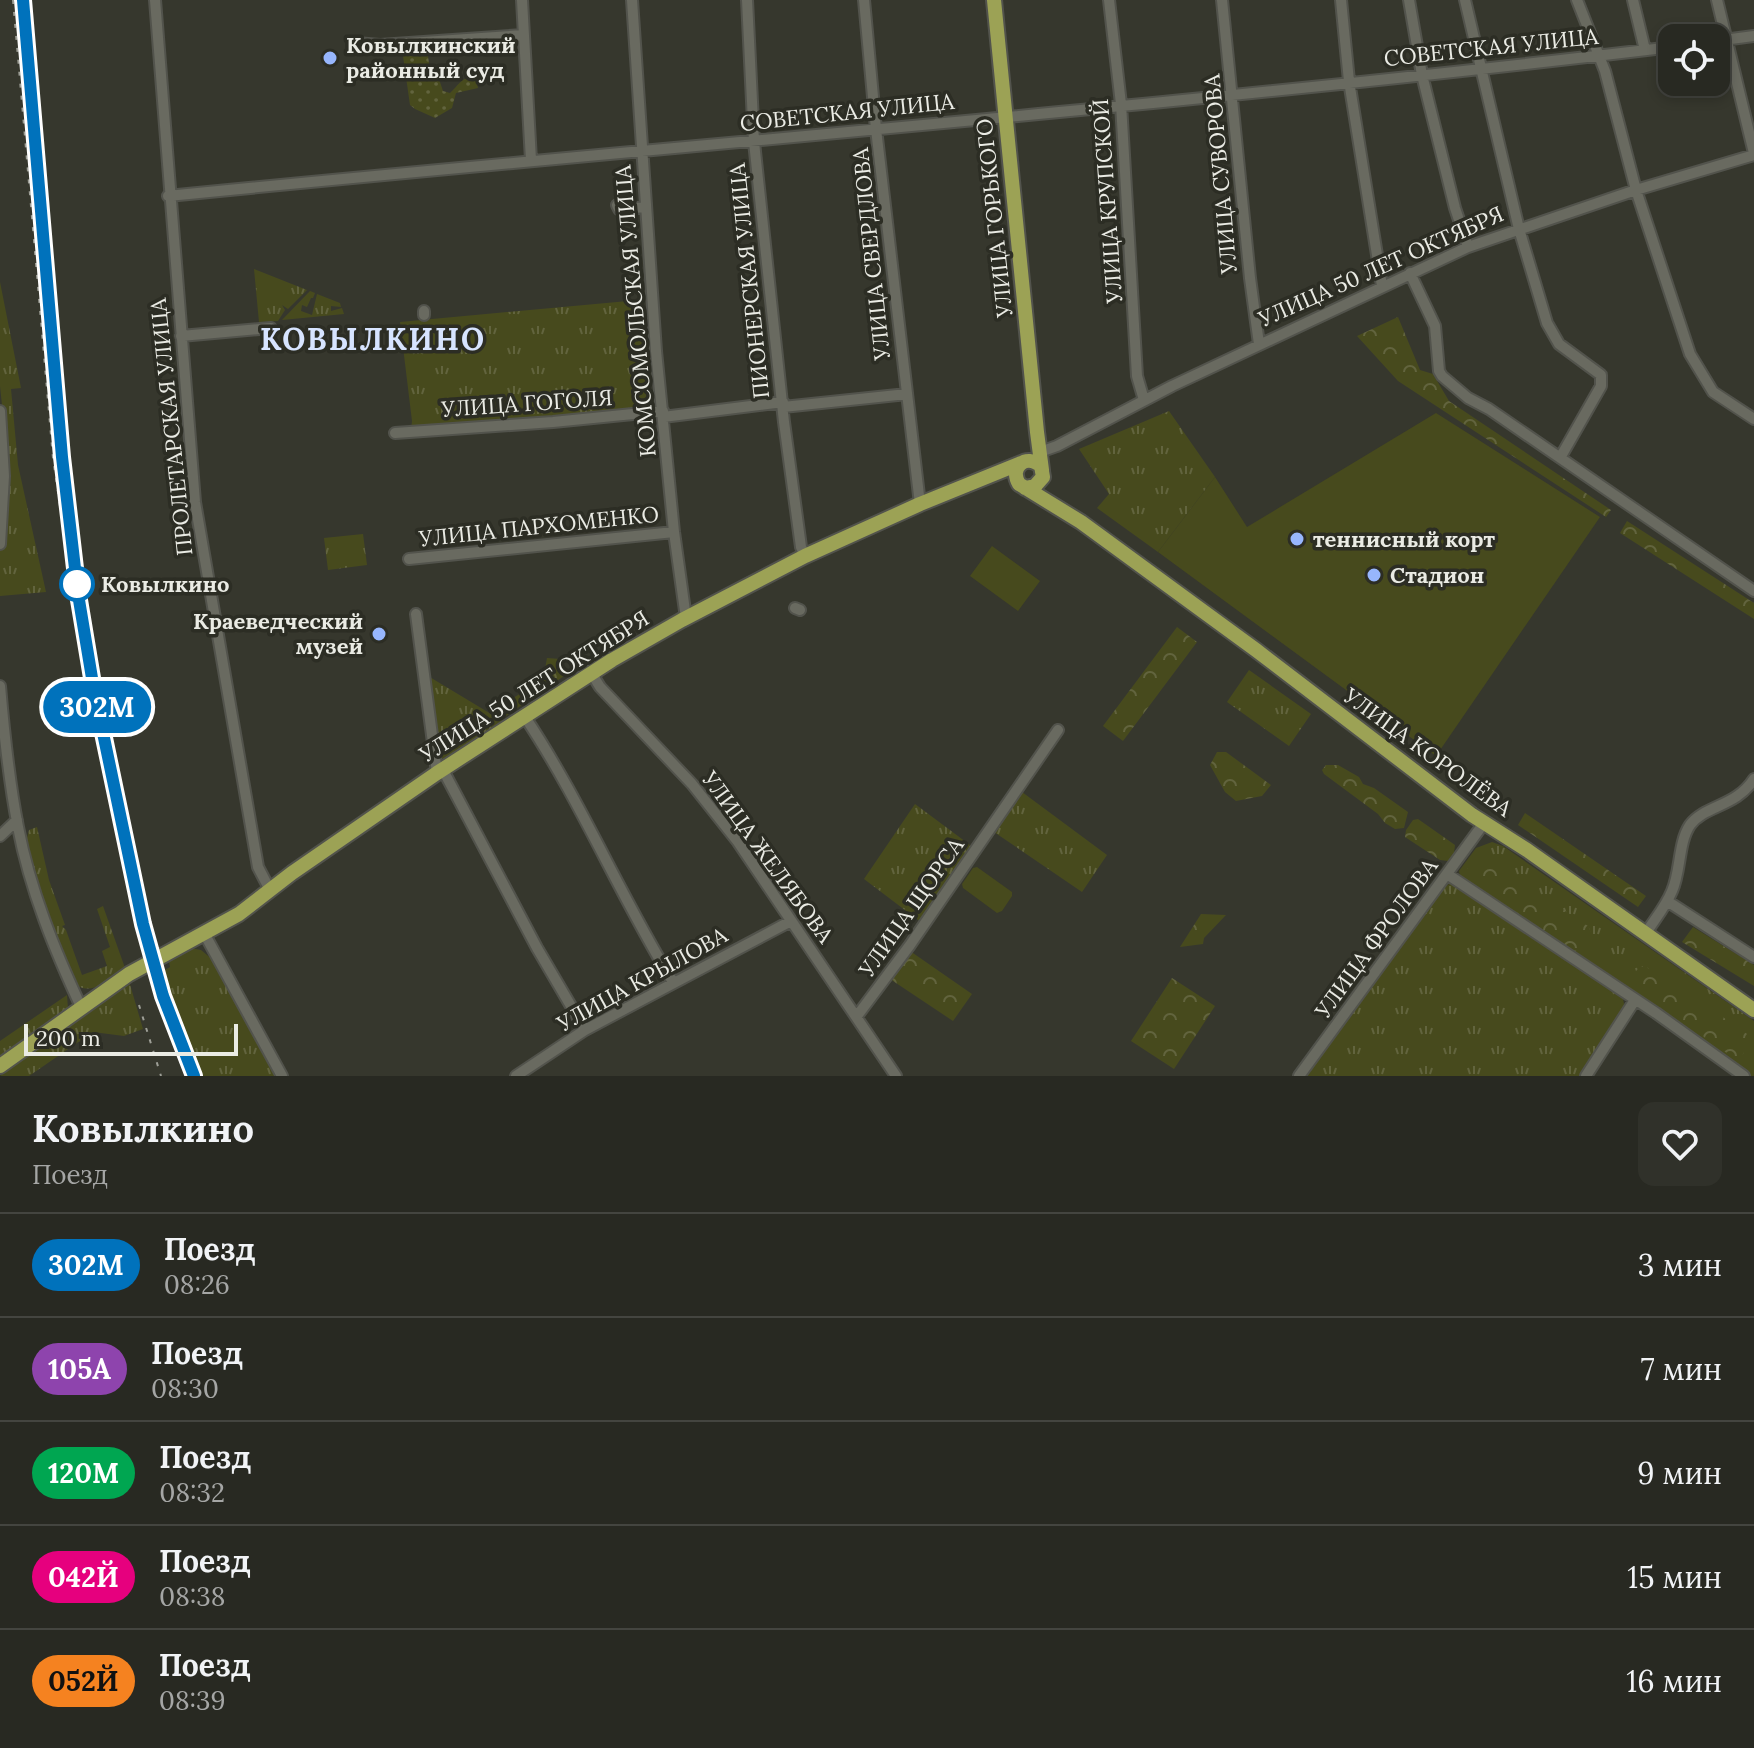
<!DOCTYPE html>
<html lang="ru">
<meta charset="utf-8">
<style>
:root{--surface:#282922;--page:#30312a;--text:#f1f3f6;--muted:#a5a6a5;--line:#444540}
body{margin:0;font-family:Lora,serif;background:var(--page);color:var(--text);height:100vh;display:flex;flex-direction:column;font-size:30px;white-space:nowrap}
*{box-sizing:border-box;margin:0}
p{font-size:26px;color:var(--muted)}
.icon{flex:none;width:44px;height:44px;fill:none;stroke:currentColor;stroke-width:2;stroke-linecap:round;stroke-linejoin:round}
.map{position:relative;height:1076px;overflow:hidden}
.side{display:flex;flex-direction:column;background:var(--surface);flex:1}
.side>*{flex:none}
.badge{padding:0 16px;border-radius:26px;font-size:28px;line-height:52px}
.controls{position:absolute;left:1658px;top:24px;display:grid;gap:16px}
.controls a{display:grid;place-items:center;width:72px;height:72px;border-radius:16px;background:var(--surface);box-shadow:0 4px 12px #0003,0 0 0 2px var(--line);font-size:40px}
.scale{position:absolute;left:24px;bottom:20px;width:214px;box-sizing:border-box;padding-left:8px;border:4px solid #eaebe4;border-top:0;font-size:22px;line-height:28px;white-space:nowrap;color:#eaebe4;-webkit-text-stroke:6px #2c2d24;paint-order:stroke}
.map>.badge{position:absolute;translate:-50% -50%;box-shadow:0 0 0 4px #fff}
.round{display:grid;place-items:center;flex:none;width:84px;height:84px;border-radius:16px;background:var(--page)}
.headline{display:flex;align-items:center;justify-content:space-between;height:136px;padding:0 32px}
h1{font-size:38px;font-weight:700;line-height:60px}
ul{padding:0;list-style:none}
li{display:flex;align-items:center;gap:24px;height:104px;padding:0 32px;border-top:2px solid var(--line)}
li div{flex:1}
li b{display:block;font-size:30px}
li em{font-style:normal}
li .badge{min-width:88px;font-weight:700;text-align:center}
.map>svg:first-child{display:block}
.grass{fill:url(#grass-tufts)}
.forest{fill:url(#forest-crowns)}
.garden{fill:url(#garden-dots)}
.pitch{fill:#474a1d}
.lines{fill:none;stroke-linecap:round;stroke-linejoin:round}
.minor-casing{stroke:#52534c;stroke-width:14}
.major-casing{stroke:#52534c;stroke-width:18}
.minor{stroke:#696a60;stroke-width:10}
.major{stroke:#9ca255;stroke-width:14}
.rail{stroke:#9e9f97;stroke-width:2;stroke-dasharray:4 8;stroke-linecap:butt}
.line-casing{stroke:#fff;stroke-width:18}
.line{stroke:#0072bc;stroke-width:12}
.poi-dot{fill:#97b6fd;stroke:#2c2d24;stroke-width:3}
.stop-dot{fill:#fff;stroke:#0072bc;stroke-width:4}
.labels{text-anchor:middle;stroke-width:7;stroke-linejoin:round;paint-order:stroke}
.poi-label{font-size:22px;font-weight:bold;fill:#eaebe4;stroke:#2c2d24;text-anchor:start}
.street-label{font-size:22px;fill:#eaebe4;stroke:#2c2d24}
.stop-label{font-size:22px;font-weight:bold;fill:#eaebe4;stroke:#2c2d24;text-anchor:start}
.district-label{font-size:30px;font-weight:bold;letter-spacing:2px;fill:#d7e4ff;stroke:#2c2d24}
</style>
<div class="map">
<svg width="1754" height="1076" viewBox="0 0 1754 1076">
<defs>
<pattern id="grass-tufts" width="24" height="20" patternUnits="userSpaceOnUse" patternTransform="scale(2)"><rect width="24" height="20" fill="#474a1d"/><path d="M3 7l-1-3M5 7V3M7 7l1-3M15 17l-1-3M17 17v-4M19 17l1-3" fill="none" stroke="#62643e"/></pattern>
<pattern id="forest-crowns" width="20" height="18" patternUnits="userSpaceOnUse" patternTransform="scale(2)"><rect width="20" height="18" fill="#474a1d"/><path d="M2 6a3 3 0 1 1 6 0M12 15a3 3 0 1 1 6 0" fill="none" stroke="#62643e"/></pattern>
<pattern id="garden-dots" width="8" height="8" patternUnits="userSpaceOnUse" patternTransform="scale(2)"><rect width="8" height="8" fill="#474a1d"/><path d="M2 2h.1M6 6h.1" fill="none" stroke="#62643e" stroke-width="1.8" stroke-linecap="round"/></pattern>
</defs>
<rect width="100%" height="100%" fill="#36372d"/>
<path class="grass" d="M254 269 307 290 288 309 282 305 285 310 278 321 259 322Z
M0 282 21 388 11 389 18 465 46 592 0 596V551L5 515V434L0 386Z
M310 291 315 293 313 298H311L307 307 302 305 301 311 312 315 317 294 340 303 341 307 331 306V311L342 308 344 314 282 320Z
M639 300 650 408 411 430 412 421 400 322Z
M1169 411 1215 477 1158 552 1097 508 1109 494 1079 449Z
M363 534 367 565 328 570 324 538Z
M1249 670 1311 714 1289 746 1227 702Z
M428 676 506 723 448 761H443L439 750Z
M1022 792 1107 855 1082 892 994 832Z
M915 804 974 848 922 923 864 879Z
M37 827 49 880 65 925 62 926 66 930 82 975 107 966 102 951 110 947 97 909 103 906 125 968C113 976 95 994 80 987 64 980 33 864 26 842L29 830Z
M1492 842 1503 846 1754 1021V1076H1750L1460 877 1459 871 1476 848Z
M1451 883 1623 999 1625 1009 1582 1076H1307L1446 886Z
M190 948 201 950 213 960 278 1076H198L177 1029 158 974 170 967 168 957Z
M129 981 143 1029 124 1036 93 1032 29 1076H0Z
M67 995 68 1009 0 1061V1041Z"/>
<path class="forest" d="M1398 317 1420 370 1433 374 1449 401 1611 510 1606 517 1398 381 1357 336Z
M1627 521 1754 603V619L1620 533Z
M1177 627 1197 642 1123 741 1103 726Z
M547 658 560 659 567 674 506 716 498 707 543 680Z
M1217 752H1226L1271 785 1262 796 1236 801 1225 792 1210 765Z
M1326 765H1338L1359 777 1363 784 1374 788 1408 812 1404 828 1395 829 1385 823 1378 814 1324 774 1322 770Z
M1525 813 1646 896 1638 907 1518 825Z
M1418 819 1455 845 1454 853 1448 861 1440 860 1405 837 1406 830 1413 820Z
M1475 860H1487L1588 926 1600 950 1591 953 1572 950 1468 879C1464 869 1468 866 1475 860Z
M1201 914 1226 915 1204 938 1203 944 1180 947Z
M1693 927 1754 965V986L1682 942Z
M910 951 972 994 953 1021 890 979Z
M1641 966 1657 971 1750 1036 1754 1040V1045L1747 1048 1738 1061 1639 991 1632 982 1631 976Z
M1172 978 1215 1006 1174 1069 1131 1041Z"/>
<path class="garden" d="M407 50 427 51 431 74 438 76 443 91 450 93C459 85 462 75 476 78L478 88 456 93 452 108 435 118 415 109 410 105 403 56Z"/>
<path class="pitch" d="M1436 413 1600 517 1436 756 1158 552 1215 477 1247 527Z
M992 546 1040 581 1018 611 970 576Z
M977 867 1012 892V896L1002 911 997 913 963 888 962 884 973 868Z"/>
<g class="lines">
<defs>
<path id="minor" d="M155 0 195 502 258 867 270 890
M522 0 531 160
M632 0 656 351 674 532 686 618
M747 0 754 142 784 422 801 547 805 556
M864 0 876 129 920 504
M1109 0 1121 104 1137 376 1144 400
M1222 0 1250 278 1259 344
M1341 0 1349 81 1382 286
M1409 0 1422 75 1455 208 1468 247
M1465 0 1519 229 1547 323 1559 344 1601 375V386L1560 458
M1577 0 1605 71 1636 190 1690 354 1713 392 1754 419
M1633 0 1645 50
M1717 0 1754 153
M1716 41 1754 36
M356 43 380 45 523 35
M168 196C670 146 1172 107 1672 47
M617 205 619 209 646 207
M1410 273 1435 326 1439 371 1442 376 1468 398 1489 409 1754 591
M424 311V315
M181 336 271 328
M783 407 907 394
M0 411 4 476 0 544
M663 417 783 402
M395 433 553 422 663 411
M1040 452 1057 446 1172 386 1468 247 1636 190 1754 155
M409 559 674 532
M795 608 800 610
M416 614 437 773
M592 674 600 687 692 784 738 842 896 1076
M0 686C4 733 9 781 18 827 30 890 55 951 82 1009
M525 717C581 801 620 896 673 982
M443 770 537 948 585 1030
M0 836 17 820
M1447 874 1656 1013 1744 1076
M1667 901 1754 957
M204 933 282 1076
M1646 933C1655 919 1666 906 1672 891 1681 871 1678 843 1690 825 1705 805 1736 807 1754 779
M857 1016 910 945 1058 730
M516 1076 585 1030 791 921
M1299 1076 1484 823
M1586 1076 1635 1000"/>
<path id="major" d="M994 0 1037 432 1042 470
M1025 488 1035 486 1043 477 1041 466C1026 453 1009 467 1019 484L1081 522 1256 650 1472 815 1527 850 1754 1010
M0 1066 129 974 239 914 292 873 437 773 612 660 682 620 805 556 920 504 1021 463"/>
</defs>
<use href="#minor" class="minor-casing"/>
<use href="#major" class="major-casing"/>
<use href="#minor" class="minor"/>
<use href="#major" class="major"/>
<path class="rail" d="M13 0 53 458 80 644 146 957 163 1013 189 1076
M139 1005 161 1076"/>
</g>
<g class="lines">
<defs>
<path id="line" d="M23 0 62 457 78 594 94 690 143 924 163 996 194 1076"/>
</defs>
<use href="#line" class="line-casing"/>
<use href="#line" class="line"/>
</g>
<g class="poi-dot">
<circle cx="330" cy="58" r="8"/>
<circle cx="1297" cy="539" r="8"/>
<circle cx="1374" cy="575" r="8"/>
<circle cx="379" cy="634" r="8"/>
</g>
<circle class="stop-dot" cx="77" cy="584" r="16"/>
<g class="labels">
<g class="poi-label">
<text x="346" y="53">Ковылкинский<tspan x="346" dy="25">районный суд</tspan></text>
<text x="1313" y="547">теннисный корт</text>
<text x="1390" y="583">Стадион</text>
<text x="363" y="629" text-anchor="end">Краеведческий<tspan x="363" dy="25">музей</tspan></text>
</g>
<g class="street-label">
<text transform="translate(1491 47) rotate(-6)" y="8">СОВЕТСКАЯ УЛИЦА</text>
<text transform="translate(847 112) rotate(-6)" y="8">СОВЕТСКАЯ УЛИЦА</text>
<text transform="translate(1220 174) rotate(-95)" y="8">УЛИЦА СУВОРОВА</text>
<text transform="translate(1107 201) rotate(-94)" y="8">УЛИЦА КРУПСКОЙ</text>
<text transform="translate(994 218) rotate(-96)" y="8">УЛИЦА ГОРЬКОГО</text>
<text transform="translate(871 254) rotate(-96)" y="8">УЛИЦА СВЕРДЛОВА</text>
<text transform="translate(1381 266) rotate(-24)" y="8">УЛИЦА 50 ЛЕТ ОКТЯБРЯ</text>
<text transform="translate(749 281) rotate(-96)" y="8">ПИОНЕРСКАЯ УЛИЦА</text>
<text transform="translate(635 311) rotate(-95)" y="8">КОМСОМОЛЬСКАЯ УЛИЦА</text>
<text transform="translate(527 403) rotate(-4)" y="8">УЛИЦА ГОГОЛЯ</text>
<text transform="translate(171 427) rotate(-96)" y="8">ПРОЛЕТАРСКАЯ УЛИЦА</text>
<text transform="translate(539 526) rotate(-6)" y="8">УЛИЦА ПАРХОМЕНКО</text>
<text transform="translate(534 686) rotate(-32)" y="8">УЛИЦА 50 ЛЕТ ОКТЯБРЯ</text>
<text transform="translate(1428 752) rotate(36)" y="8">УЛИЦА КОРОЛЁВА</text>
<text transform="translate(768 857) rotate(54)" y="8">УЛИЦА ЖЕЛЯБОВА</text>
<text transform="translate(911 907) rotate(-55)" y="8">УЛИЦА ЩОРСА</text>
<text transform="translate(1376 938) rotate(-54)" y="8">УЛИЦА ФРОЛОВА</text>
<text transform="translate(642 979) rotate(-29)" y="8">УЛИЦА КРЫЛОВА</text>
</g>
<g class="stop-label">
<text x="101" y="592">Ковылкино</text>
</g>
<g class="district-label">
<text x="373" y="350">КОВЫЛКИНО</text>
</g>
</g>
</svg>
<div class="controls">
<a><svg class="icon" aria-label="locate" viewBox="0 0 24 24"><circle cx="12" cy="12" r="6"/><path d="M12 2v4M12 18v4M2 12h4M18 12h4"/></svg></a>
</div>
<div class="scale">200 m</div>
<b class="badge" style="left:97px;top:707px;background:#0072bc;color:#fff">302М</b>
</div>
<section class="side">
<div class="headline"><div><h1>Ковылкино</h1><p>Поезд</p></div><a class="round"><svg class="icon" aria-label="heart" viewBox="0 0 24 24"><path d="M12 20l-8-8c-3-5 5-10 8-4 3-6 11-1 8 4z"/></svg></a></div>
<ul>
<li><span class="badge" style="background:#0072bc;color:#fff">302М</span><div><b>Поезд</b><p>08:26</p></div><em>3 мин</em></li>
<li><span class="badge" style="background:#8e44ad;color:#fff">105А</span><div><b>Поезд</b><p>08:30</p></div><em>7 мин</em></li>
<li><span class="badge" style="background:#00a651;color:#fff">120М</span><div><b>Поезд</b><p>08:32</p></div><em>9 мин</em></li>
<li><span class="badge" style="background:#e6007e;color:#fff">042Й</span><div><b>Поезд</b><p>08:38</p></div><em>15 мин</em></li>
<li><span class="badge" style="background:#f58220;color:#111">052Й</span><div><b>Поезд</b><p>08:39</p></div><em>16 мин</em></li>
</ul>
</section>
